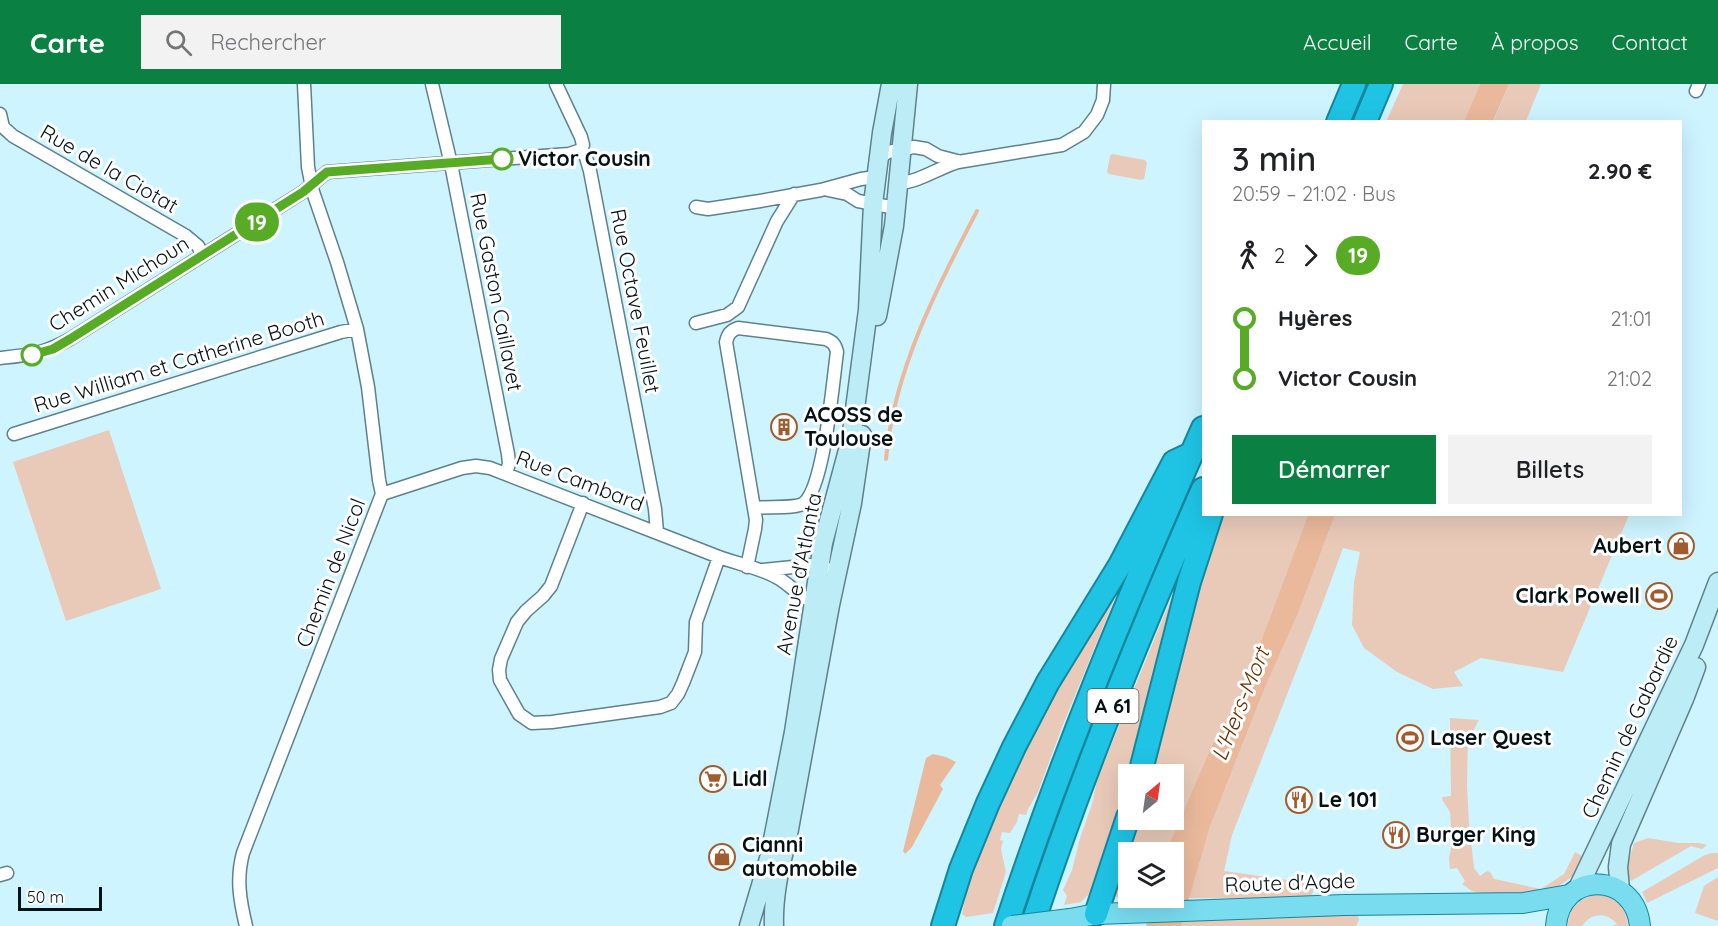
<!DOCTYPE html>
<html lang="fr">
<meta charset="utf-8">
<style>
:root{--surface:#fff;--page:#f2f2f2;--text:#202124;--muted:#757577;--accent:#0b8043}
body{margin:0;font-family:Quicksand,sans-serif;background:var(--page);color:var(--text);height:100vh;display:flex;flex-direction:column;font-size:22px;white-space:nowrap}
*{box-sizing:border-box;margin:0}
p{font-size:20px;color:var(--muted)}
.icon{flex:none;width:33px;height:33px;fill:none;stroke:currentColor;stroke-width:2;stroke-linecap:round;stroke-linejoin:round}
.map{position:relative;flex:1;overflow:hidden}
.panel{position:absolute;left:1202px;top:36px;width:480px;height:396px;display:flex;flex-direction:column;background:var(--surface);border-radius:0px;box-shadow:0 6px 24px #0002}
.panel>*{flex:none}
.badge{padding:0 12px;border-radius:20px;font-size:21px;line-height:39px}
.needle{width:39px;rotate:29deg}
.fabs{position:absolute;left:1118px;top:680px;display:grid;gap:12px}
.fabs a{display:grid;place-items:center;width:66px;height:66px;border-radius:0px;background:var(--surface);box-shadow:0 6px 24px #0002;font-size:30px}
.scale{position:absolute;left:18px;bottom:15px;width:84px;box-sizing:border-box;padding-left:6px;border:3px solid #041215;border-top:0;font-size:16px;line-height:21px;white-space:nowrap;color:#041215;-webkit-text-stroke:4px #fff;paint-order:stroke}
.map>.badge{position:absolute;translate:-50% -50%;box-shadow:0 0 0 3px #fff}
.legs{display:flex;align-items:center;gap:9px;height:66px;padding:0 30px;font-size:20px}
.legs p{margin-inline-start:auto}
.head{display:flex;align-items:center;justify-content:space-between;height:102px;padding:0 30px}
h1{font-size:33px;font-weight:600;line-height:45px}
.cta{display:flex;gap:12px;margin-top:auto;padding:12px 30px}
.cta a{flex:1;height:69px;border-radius:0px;background:var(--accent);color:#fff;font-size:24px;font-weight:600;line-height:69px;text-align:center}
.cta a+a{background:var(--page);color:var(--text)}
ul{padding:0 30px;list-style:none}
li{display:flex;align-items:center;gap:21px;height:60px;font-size:22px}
li i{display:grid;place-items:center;width:9px;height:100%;margin:0 8px;background:currentColor}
li i::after{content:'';width:15px;height:15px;margin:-8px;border:4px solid;border-radius:50%;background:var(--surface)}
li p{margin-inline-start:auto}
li:first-child i{background:linear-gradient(#0000 50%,currentColor 0)}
li:last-child i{background:linear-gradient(currentColor 50%,#0000 0)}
header{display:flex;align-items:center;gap:36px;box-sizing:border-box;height:84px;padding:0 30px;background:var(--accent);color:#fff}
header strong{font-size:28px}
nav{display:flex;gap:33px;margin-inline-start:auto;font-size:21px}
.search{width:420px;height:54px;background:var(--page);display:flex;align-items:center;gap:15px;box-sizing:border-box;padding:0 21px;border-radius:0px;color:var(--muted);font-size:22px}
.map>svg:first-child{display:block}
.green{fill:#e9cab8}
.water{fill:#eab99c}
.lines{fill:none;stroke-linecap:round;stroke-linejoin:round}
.stream{stroke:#eab99c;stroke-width:4}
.street-casing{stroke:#5e818b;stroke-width:15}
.secondary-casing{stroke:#5e818b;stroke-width:21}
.primary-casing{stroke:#16869c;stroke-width:22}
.highway-casing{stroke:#16869c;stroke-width:26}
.street{stroke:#fff;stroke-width:12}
.secondary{stroke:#bcedf7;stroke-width:18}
.primary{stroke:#79dcef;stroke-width:20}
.highway{stroke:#1fc4e5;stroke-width:22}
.primary-bridge-casing{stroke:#16869c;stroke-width:22;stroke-linecap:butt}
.primary-bridge{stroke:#79dcef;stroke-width:20}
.line-1-casing{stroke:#fff;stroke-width:14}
.line-1{stroke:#58ac25;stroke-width:9}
.stop-1-dot{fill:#fff;stroke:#58ac25;stroke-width:3}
.labels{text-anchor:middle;stroke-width:6;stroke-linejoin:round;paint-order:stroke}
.shield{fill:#fff;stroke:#4f595b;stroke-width:1.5}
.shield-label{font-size:20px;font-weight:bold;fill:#041215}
.stop-label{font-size:21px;font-weight:bold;fill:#041215;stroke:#fff;text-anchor:start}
.street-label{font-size:21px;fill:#041215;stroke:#fff}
.poi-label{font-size:21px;font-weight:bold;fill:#041215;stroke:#fff;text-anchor:start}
.water-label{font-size:22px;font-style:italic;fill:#693000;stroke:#fff}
</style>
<header>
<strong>Carte</strong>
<div class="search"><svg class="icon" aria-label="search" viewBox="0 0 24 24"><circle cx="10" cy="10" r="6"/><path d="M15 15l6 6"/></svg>Rechercher</div>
<nav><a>Accueil</a><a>Carte</a><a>À propos</a><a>Contact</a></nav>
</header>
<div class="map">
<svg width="1718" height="842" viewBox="0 0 1718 842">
<rect width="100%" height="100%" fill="#cef4ff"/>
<path class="green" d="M1403 0H1480L1464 37 1386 38Z
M1509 0H1541L1526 37 1493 38Z
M1112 70 1145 76 1147 79 1144 95 1141 96 1109 90 1107 88 1110 72Z
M109 346 161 505 66 537 13 378Z
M1221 431H1308L1242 608 1213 659 1167 768H1128V813H1154L1153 815C1142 817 1126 819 1116 813L1114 805 1137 735H1173V690H1150L1194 513Z
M1335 431H1629L1563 588 1481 574 1454 588 1463 602 1433 605 1397 588 1364 564 1352 541 1354 498 1360 468 1343 464 1322 521 1232 751 1224 787 1316 800 1310 815 1189 814 1210 743 1262 611 1299 527Z
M1126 487 1062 643 1038 708 1028 725 1026 731 1019 730 1017 738 1010 749 1002 748 1000 756 1003 757 1001 765 1006 788 993 829 966 833 962 830 967 806 995 729 1041 628Z
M1175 509 1131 690H1128V700L1117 735 1092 807 1081 818 1064 821 1067 812 1063 806 1072 786 1080 754 1092 720 1097 696 1172 512Z
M1450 634 1479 636 1468 657 1467 702 1469 740 1474 784 1480 792 1487 787 1490 788 1494 795 1541 805 1564 790 1575 768 1582 772 1573 792 1556 804 1530 810H1483L1472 807 1462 800 1465 797 1457 784 1450 785 1449 774 1452 760 1450 728 1443 717 1442 713 1451 712Z
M1648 754 1678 759H1699L1707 761 1702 765 1691 762 1631 797C1623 786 1631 771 1634 759Z
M1711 769H1718V784L1647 819 1642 808 1703 772Z
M1718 793V837L1695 829 1704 802Z
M1596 810C1615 812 1627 823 1628 842H1612L1617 840C1606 827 1591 829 1582 842H1568C1568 824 1580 814 1596 810Z
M1349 830 1358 832 1359 836 1356 842H1181L1183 835Z"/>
<path class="water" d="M1480 0H1509L1493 37H1464Z
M1308 431H1335L1299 527 1262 611 1210 743 1181 842H1146L1154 813H1173V768H1167L1169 761 1213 659 1242 608Z
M933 670 946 673 956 678 940 701 943 705 912 763 905 770 903 767 926 674Z"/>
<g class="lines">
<path class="stream" d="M886 375C894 286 936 206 977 127"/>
<defs>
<path id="street" d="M432 0 451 80 508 370 509 380 506 389
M556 0 581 53 583 61 581 66 585 70 590 87 655 425 657 448
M1696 7 1699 0
M0 30 3 43 13 52 186 152 198 162 202 170
M879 74 888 68 914 63 926 65 938 72 957 77
M899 99C919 98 938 84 958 78L1062 61 1084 48 1097 31 1103 16 1104 0
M828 106 847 110 858 117 896 124
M696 123 708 125 760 117 821 106 861 95 876 93
M696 239 727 231 738 223 777 137 794 110
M0 274C29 271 44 270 70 255L303 108 327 88 569 70 581 66
M14 350 341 248 357 245
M382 410 462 384 476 382 490 384 719 473C738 480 761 484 778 494 792 502 803 517 819 519
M583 419 551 502 543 512 526 527 517 538 501 575 499 586 500 596 519 630 532 639 552 638 660 623 671 619 678 610 683 599 695 568 696 538 719 473
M747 483 755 445 756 436 726 258C728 250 730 247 738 244L826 255C833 258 835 260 837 268 833 297 824 403 804 419 797 425 766 422 755 424
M763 486 813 481 826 484
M0 791 7 789
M246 842C240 817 236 795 243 769L382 410 379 396 368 303 357 245 337 178 313 108 308 83 304 0"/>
<path id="secondary" d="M877 232 894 142 908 0
M1578 804 1694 561 1718 498
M1620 806 1618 783 1621 760 1684 615 1696 583
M749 842 770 771 794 648 823 459 851 355 868 226 873 120 882 49 891 0
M774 842C773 813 779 784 787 756L830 521 852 419 862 351"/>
<path id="primary" d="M1070 835 1096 830 1212 826 1344 821 1523 819 1569 811
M1556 842C1560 786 1635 787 1640 842"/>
<path id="highway" d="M1338 38 1354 0
M1365 38 1381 0
M1140 690 1189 498 1211 430
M1096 830 1128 733
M943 842 961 785 988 719 1014 663 1048 598 1120 481 1174 378 1191 370
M1006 842C1062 672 1131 507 1203 344
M1032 842C1081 693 1140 548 1203 405"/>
</defs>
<use href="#street" class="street-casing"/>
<use href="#secondary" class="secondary-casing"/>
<use href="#primary" class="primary-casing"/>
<use href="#highway" class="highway-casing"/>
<use href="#street" class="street"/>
<use href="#secondary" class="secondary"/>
<use href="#primary" class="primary"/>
<use href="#highway" class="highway"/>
<defs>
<path id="primary-bridge" d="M1012 842 1070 835"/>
</defs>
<use href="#primary-bridge" class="primary-bridge-casing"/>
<use href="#primary-bridge" class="primary-bridge"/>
</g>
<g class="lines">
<defs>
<path id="line-1" d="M32 271 53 265 70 255 303 108 327 88 502 75"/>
</defs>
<use href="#line-1" class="line-1-casing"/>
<use href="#line-1" class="line-1"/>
</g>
<defs>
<symbol id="building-ring" viewBox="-11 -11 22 22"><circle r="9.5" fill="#fff" stroke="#a05c2e" stroke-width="1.5"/><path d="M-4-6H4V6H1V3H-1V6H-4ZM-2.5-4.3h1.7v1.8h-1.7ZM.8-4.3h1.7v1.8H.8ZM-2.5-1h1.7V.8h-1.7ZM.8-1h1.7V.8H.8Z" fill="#a05c2e"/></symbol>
<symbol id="shop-ring" viewBox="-11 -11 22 22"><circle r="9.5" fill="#fff" stroke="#a05c2e" stroke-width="1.5"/><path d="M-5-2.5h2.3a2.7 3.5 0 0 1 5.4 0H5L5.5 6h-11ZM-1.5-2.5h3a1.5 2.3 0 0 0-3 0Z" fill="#a05c2e"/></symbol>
<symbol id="stadium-ring" viewBox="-11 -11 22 22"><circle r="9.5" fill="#fff" stroke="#a05c2e" stroke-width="1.5"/><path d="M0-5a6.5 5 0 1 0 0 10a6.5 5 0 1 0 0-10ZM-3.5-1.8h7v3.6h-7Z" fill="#a05c2e"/></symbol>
<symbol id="supermarket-ring" viewBox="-11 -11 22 22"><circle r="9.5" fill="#fff" stroke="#a05c2e" stroke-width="1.5"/><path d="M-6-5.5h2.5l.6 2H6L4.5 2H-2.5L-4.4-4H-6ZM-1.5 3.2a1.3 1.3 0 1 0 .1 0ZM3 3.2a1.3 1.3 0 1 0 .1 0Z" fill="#a05c2e"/></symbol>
<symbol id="restaurant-ring" viewBox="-11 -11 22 22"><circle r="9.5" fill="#fff" stroke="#a05c2e" stroke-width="1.5"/><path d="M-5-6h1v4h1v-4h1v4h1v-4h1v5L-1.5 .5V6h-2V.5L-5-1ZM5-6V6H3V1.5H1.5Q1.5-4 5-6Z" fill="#a05c2e"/></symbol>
</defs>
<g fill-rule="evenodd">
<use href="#building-ring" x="769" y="328" width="30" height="30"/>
<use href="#shop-ring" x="1666" y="447" width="30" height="30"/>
<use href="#stadium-ring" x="1644" y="497" width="30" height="30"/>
<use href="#stadium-ring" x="1395" y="639" width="30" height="30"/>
<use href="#supermarket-ring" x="698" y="680" width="30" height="30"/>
<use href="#restaurant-ring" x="1284" y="701" width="30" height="30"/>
<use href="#restaurant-ring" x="1381" y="736" width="30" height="30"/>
<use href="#shop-ring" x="707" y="758" width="30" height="30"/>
</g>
<g class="stop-1-dot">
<circle cx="502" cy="75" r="10"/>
<circle cx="32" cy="271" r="10"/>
</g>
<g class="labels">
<rect class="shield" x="1087.5" y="605" width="51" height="34" rx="4.5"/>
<g class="shield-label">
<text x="1113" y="629">A 61</text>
</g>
<g class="stop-label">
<text x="518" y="82">Victor Cousin</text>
</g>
<g class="street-label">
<text transform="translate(109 85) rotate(30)" y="7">Rue de la Ciotat</text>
<text transform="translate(119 200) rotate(-32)" y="7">Chemin Michoun</text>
<text transform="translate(496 208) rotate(79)" y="7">Rue Gaston Caillavet</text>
<text transform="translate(635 217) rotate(79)" y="7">Rue Octave Feuillet</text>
<text transform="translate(179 278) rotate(-17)" y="7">Rue William et Catherine Booth</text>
<text transform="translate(580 397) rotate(21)" y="7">Rue Cambard</text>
<text transform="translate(331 489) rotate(-69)" y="7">Chemin de Nicol</text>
<text transform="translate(799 490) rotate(-79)" y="7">Avenue d'Atlanta</text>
<text transform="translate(1630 643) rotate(-65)" y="7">Chemin de Gabardie</text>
<text transform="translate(1290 799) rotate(-2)" y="7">Route d'Agde</text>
</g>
<g class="poi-label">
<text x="804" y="338">ACOSS de<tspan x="804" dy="24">Toulouse</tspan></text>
<text x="1662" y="469" text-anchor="end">Aubert</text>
<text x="1640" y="519" text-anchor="end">Clark Powell</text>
<text x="1430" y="661">Laser Quest</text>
<text x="732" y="702">Lidl</text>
<text x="1318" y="723">Le 101</text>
<text x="1416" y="758">Burger King</text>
<text x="742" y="768">Cianni<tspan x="742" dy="24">automobile</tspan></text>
</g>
<g class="water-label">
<text transform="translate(1240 620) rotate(-68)" y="8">L'Hers-Mort</text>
</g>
</g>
</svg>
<div class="fabs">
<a><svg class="needle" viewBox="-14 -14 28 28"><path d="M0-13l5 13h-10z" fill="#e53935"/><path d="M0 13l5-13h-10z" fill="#757577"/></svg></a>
<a><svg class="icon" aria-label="layers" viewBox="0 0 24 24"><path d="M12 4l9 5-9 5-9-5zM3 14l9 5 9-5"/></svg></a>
</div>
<div class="scale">50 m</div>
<b class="badge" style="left:257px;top:138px;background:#58ac25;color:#fff">19</b>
<section class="panel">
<div class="head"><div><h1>3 min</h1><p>20:59 – 21:02 · Bus</p></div><b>2.90 €</b></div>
<div class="legs"><svg class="icon" aria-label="walk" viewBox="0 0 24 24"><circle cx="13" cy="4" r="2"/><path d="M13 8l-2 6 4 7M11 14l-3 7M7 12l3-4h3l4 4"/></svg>2<svg class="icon" aria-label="forward" viewBox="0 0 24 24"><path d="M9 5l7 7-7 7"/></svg><b class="badge" style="background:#58ac25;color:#fff">19</b></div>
<ul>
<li><i style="color:#58ac25"></i><b>Hyères</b><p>21:01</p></li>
<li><i style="color:#58ac25"></i><b>Victor Cousin</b><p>21:02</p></li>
</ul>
<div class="cta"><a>Démarrer</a><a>Billets</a></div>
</section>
</div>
